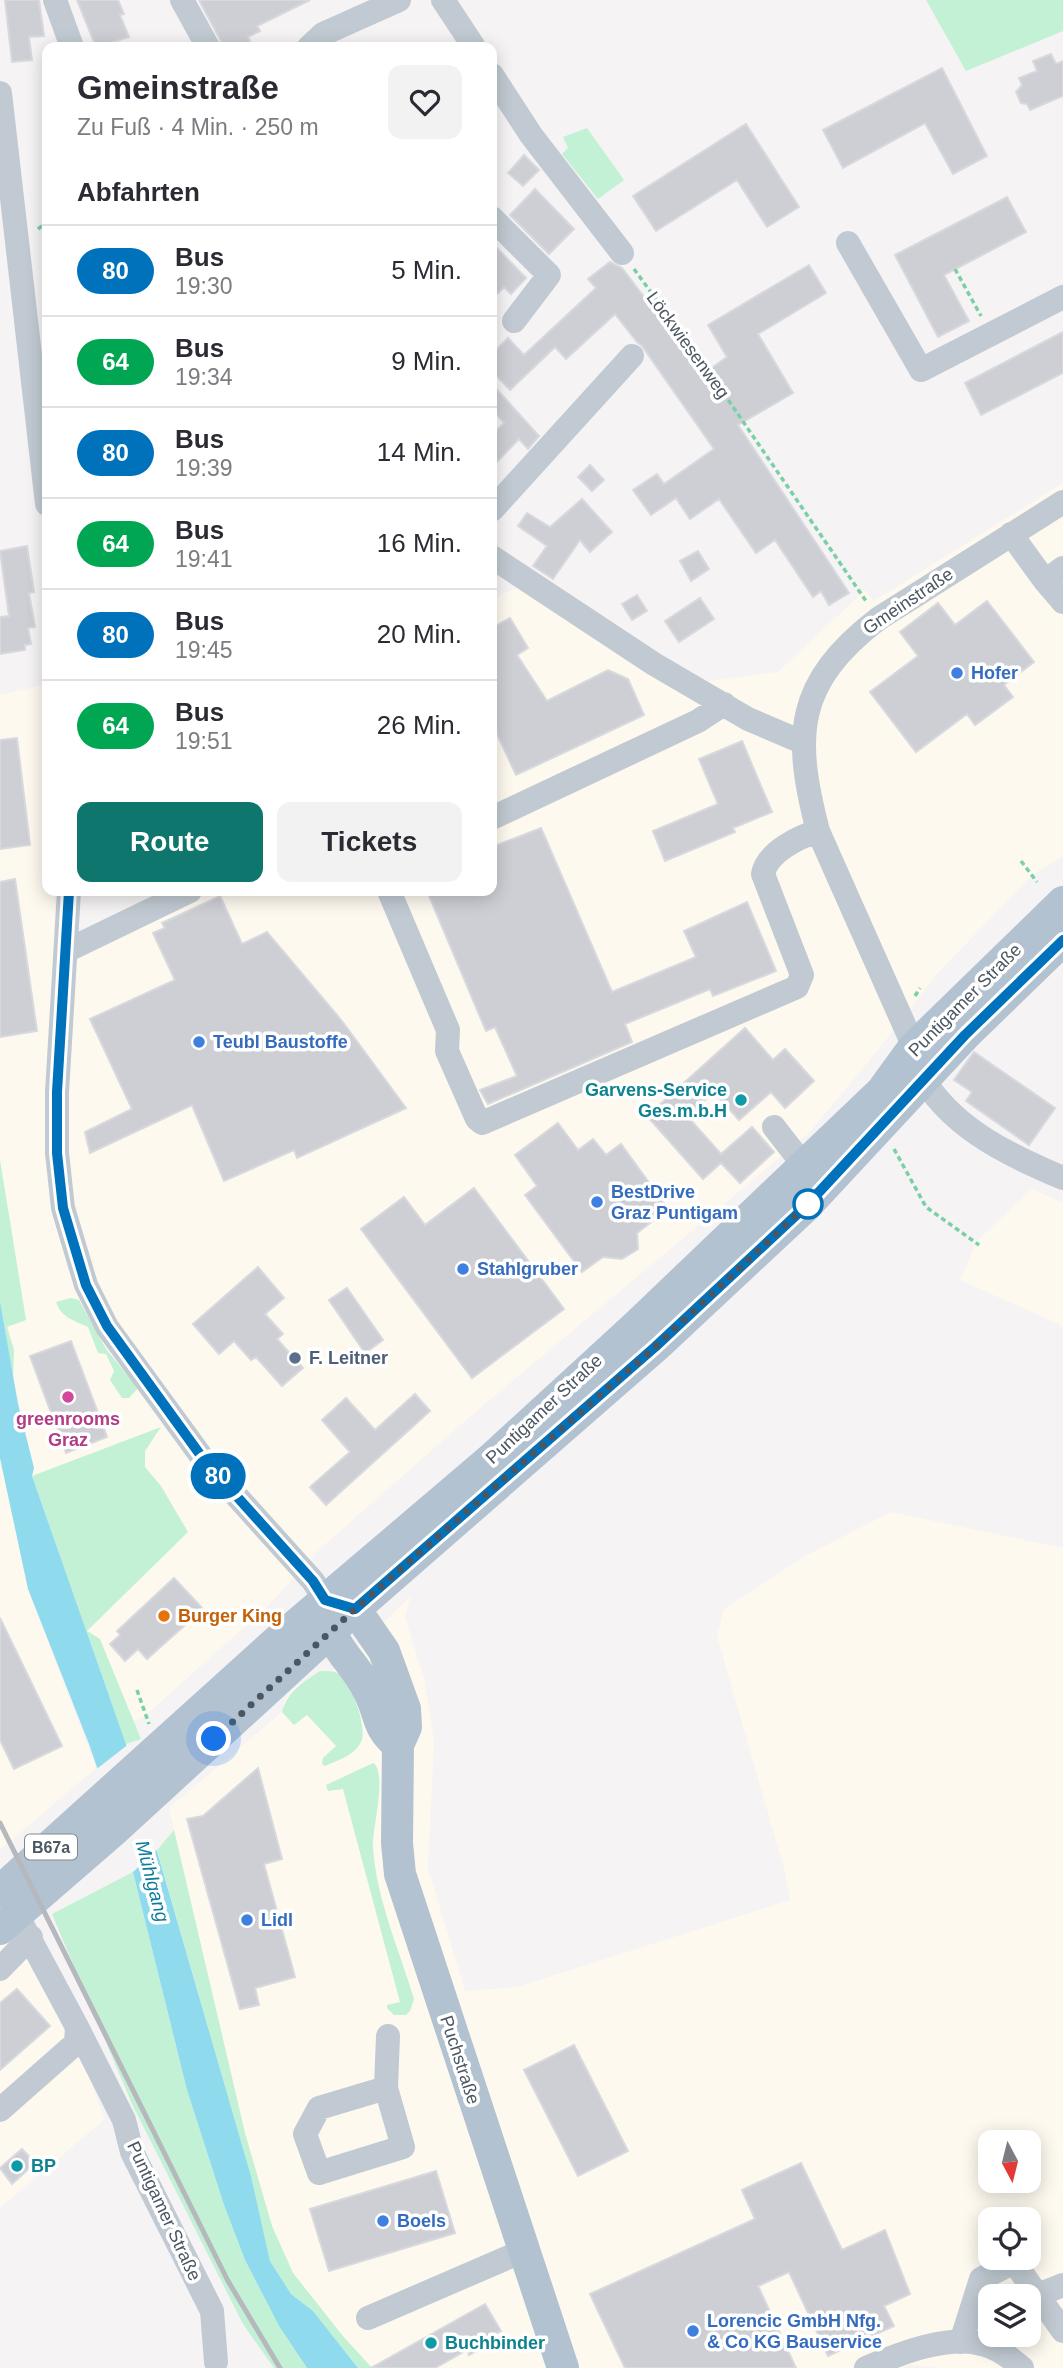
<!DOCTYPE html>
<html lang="de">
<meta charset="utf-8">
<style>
:root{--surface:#fff;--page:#f2f2f3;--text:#2b2b33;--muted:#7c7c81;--line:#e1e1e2;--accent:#0f766e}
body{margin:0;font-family:Helvetica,sans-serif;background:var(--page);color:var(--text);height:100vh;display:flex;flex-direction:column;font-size:26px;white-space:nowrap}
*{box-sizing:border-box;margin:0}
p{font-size:23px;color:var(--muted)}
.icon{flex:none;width:38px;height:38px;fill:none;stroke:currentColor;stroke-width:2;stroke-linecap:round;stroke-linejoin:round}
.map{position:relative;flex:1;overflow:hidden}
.details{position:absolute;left:42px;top:42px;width:455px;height:854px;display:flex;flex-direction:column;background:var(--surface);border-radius:14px;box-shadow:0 4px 18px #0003}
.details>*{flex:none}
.badge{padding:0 14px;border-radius:23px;font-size:24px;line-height:46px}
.needle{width:46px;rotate:173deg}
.tools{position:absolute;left:978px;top:2130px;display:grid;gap:14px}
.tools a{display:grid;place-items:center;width:63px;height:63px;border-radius:14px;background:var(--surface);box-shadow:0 4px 18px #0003;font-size:35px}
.you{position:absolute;width:35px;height:35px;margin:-18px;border:5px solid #fff;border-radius:50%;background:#1a73e8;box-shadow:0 0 0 10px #1a73e833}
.map>.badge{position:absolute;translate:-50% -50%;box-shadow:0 0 0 4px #fff}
h2{padding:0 35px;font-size:26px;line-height:63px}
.round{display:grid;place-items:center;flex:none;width:74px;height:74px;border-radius:14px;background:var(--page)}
.head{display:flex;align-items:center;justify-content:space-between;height:119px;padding:0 35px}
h1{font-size:33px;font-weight:800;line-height:52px}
.action{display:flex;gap:14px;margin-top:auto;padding:14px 35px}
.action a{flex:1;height:80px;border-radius:14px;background:var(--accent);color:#fff;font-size:28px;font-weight:800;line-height:80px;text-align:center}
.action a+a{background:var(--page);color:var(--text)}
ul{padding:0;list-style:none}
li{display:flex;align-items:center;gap:21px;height:91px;padding:0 35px;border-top:2px solid var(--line)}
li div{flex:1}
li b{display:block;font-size:26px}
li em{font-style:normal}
li .badge{min-width:77px;font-weight:700;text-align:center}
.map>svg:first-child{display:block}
.commercial{fill:#fdf9ef;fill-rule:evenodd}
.green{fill:#c3f1d5}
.water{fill:#90daee}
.pier{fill:#f5f3f3}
.building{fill:#cdcfd5;stroke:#d7d9de;stroke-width:2}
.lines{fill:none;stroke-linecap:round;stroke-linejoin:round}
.path{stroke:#7ad0a6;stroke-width:3.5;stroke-dasharray:5 3.5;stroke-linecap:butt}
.minor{stroke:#c1cad2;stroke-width:24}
.major{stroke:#b3c2d1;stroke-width:32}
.rail{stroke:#b5b8bd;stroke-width:5}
.line-casing{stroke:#fff;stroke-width:16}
.line{stroke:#0072bc;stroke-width:10}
.walk{stroke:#4a5661;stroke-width:7;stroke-dasharray:0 12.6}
.shop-dot{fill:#3f7fe0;stroke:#fff;stroke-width:2.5}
.culture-dot{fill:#0f9aa8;stroke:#fff;stroke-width:2.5}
.stop-dot{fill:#fff;stroke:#0072bc;stroke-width:3.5}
.service-dot{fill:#5c6f8a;stroke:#fff;stroke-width:2.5}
.hotel-dot{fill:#d1479c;stroke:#fff;stroke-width:2.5}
.food-dot{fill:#e8710a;stroke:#fff;stroke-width:2.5}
.labels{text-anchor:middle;stroke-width:7;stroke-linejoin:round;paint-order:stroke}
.shield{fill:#fff;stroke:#808990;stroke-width:2}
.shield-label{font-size:16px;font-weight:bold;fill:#4a5661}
.street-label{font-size:18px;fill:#4a5661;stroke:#fff}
.shop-label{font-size:18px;font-weight:bold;fill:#366cbe;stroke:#fff;text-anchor:start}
.culture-label{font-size:18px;font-weight:bold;fill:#0d838f;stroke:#fff;text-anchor:start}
.service-label{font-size:18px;font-weight:bold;fill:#4e5e75;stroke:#fff;text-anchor:start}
.hotel-label{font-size:18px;font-weight:bold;fill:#b23c85;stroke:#fff}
.food-label{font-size:18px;font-weight:bold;fill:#c56008;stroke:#fff;text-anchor:start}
.water-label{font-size:19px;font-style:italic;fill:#0c7c9b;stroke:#fff}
</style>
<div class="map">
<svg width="1063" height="2368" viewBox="0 0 1063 2368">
<rect width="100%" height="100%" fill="#f5f3f3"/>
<path class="commercial" d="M1063 483V856L1032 875 937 974 878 1050 809 1133 473 1414 322 1547 270 1604 145 1716 121 1728 32 1476 34 1468 13 1377 14 1350 7 1326 26 1319 0 1160V695L47 684V891H55L54 961 201 891H492V600L513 589 540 587 691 683 778 672 865 590 874 601Z
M1032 1189 1063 1203V1326L960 1280 977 1241Z
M0 1458 28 1589 96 1768 0 1850Z
M891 1512 1063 1548V2368H942L909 2365 902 2368H372L342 2335 293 2273 272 2226 245 2133 169 1808 282 1712 285 1699 293 1689 320 1671 334 1670 411 1596 405 1617 424 1678 434 1741 428 1868 465 1991 517 1987 790 1900 785 1872 717 1636 724 1609 805 1556ZM990 2142H1029V2180H990ZM990 2219H1029V2258H990ZM990 2296H1029V2334H990Z
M15 1934 76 2043 105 2119 0 2208V1947Z"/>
<path class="green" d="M926 0H1063V31L966 71Z
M587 128 624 180 598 199 562 154 568 148 563 137Z
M0 1160 26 1320 7 1327 14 1350 13 1377 0 1301Z
M71 1298 79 1300 106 1349 138 1388 129 1398H122L110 1380 114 1371 106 1354 98 1353 88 1327C73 1320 62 1318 56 1302Z
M161 1427 145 1451V1467L161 1486 188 1532 87 1631 100 1639 141 1739 126 1744 32 1476Z
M320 1671C328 1671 335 1670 341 1675 352 1685 368 1729 361 1742 354 1756 338 1760 325 1766L322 1764 323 1758 336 1746 307 1715 294 1725 282 1712C288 1691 302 1683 320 1671Z
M373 1763C388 1772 372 1829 373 1847 376 1898 399 1949 414 1999L410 2011 406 2015H394L387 2008V2005L400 2002 343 1789 328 1791 326 1785Z
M174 1830 245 2133 272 2226 293 2273 342 2335 372 2368H358L313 2311 291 2294 270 2261 251 2176 157 1850Z
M133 1872 187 2090 224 2205 245 2260 279 2326 307 2368H274L243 2324 132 2104 52 1914Z"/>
<path class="water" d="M0 1301 18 1404 34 1468 32 1476 126 1744 251 2176 270 2261 291 2294 313 2311 358 2368H307L279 2326 245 2260 224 2205 187 2090 133 1872 89 1744 28 1589 0 1458Z"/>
<path class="pier" d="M130 1743 160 1847 133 1872 121 1849 94 1771Z"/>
<path class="building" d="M5 0H39L44 36 29 37 32 60 12 62Z
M77 0H118L124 14 120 15 129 37 96 47Z
M199 0H310L257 26 260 31 248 37 253 47H224Z
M1051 54 1056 64 1063 61V96L1030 110 1027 104 1021 103 1016 92 1022 85 1019 78 1037 71 1033 61Z
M942 68 987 156 953 174 925 123 843 168 823 130Z
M746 124 799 207 767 227 737 180 656 231 633 196Z
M524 155 539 170 523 186 508 173Z
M535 189 574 229 549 254 510 215Z
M1007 197 1026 232 944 275 969 321 938 337 895 255Z
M492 243 526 278 511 294 504 287 492 299Z
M610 262 622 268 703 374 727 357 708 325 809 265 826 293 758 334 793 393 738 425 849 593 829 605 821 591 813 597 775 540 756 553 719 499 690 519 676 498 651 515 633 490 657 474 664 484 714 449 642 346 637 342 615 314 566 359 555 347 510 390 492 371V354L508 338 524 355 596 288 588 279Z
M1063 332V373L981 415 965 383Z
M492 384 539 436 528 449 519 439 492 467V435L504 423 492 409Z
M590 465 604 480 592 491 578 477Z
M582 499 612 532 590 552 580 540 553 579 533 566 547 546 518 526 527 513 550 527Z
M27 546 34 592 29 593 35 627 28 628 31 644 25 645V650L0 654V617L9 616 0 551Z
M698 551 709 569 691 581 680 561Z
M637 595 647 611 632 620 622 604Z
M700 598 714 619 679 642 665 621Z
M987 601 1034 662 1004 685 1013 697 975 725 967 714 916 752 870 692 918 656 900 632 938 603 955 625Z
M510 618 528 648 517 655 547 701 608 670 628 679 644 715 516 775 492 723V628Z
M17 738 30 845 0 849V740Z
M742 741 772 812 733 828 735 832 665 861 653 831 718 804 699 759Z
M541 828 612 992 696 957 684 931 747 902 776 971 713 996 710 989 625 1024 632 1042 488 1104 480 1090 517 1076 495 1027 486 1031 427 891H492V847Z
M15 879 37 1031 0 1037V882Z
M220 896 242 944 267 932 342 1021 406 1108 297 1158 294 1150 224 1181 192 1105 90 1153 85 1132 132 1109 90 1019 175 980 153 933 165 928 162 923Z
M745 1028 773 1060 785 1049 814 1081 785 1108 771 1092 739 1120 714 1092 687 1116 721 1154 752 1127 774 1152 740 1183 721 1163 703 1179 647 1116Z
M974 1052 1055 1108 1029 1145 966 1101 972 1092 954 1080Z
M558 1123 578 1150 593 1139 606 1155 621 1144 668 1209 637 1233 638 1249 622 1259 603 1257 582 1272 525 1195 537 1186 515 1155Z
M474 1188 564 1309 472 1378 361 1229 404 1197 425 1225Z
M258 1267 284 1298 265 1314 283 1334 277 1339 303 1368 282 1386 256 1357 251 1360 234 1341 219 1354 193 1324Z
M347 1288 383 1340 365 1353 329 1300Z
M71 1341 107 1437 66 1453 30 1356Z
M415 1394 430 1411 326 1505 310 1487 350 1452 322 1420 346 1398 375 1430Z
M174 1578 203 1609 147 1659 138 1649 125 1661 110 1644 120 1635 117 1631Z
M0 1618 62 1746 14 1769 0 1740Z
M258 1768 282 1859 264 1864 295 1977 255 1988 259 2005 240 2009 187 1819 203 1816Z
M17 1989 50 2026 0 2070V2003Z
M574 2045 628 2151 578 2176 524 2070Z
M22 2149 35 2163 12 2184 0 2168Z
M801 2163 842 2250 885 2230 910 2294 884 2306 894 2326 828 2356 789 2272 758 2286 796 2368H625L590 2294 755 2219 742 2190Z
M436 2171 455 2233 329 2271 310 2209Z
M485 2304 501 2331 481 2342 484 2347 469 2355 467 2350 435 2368H371Z"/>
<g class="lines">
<path class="path" d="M38 229 47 222
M634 269 707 369 866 601
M955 269 981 316
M1021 861 1037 882
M915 996 920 988
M894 1149 926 1207 979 1245
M137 1690 149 1724"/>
<path class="minor" d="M55 0 72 47
M182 0 208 47
M443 0 474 47
M309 47 323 34 399 0
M492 75 531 135 622 253
M0 93 47 504
M492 218 549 275 514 321
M848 243 921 370 1063 297
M1063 502 878 619C795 683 793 735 818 831L914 1047C918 1059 920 1073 926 1083 957 1131 1013 1157 1063 1178
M492 510 632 356
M1011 534 1045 581 1063 568
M492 557 654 664 748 719 802 742
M1045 581 1063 602
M492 818 698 721 724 704
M69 891 57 1092V1153L63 1208 86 1285 107 1327 204 1460 313 1581 325 1600
M389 891 448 1030 447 1051 477 1119 482 1123 797 987 802 975 763 874C767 852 799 837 818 831
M66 951 190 891
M774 1127 805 1167
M0 1969 31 1937
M77 2027 124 2120 132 2152 212 2311 216 2362
M386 2088 403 2147 319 2173 305 2134 319 2108 386 2088 388 2036
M0 2110 76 2043 77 2027 17 1915
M1038 2295 1063 2285
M368 2318 523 2251
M961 2342 981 2279 1014 2262 1063 2331
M866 2368C898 2354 950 2333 985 2345 999 2349 1011 2358 1022 2368"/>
<path class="major" d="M336 1603 355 1609 384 1651 405 1709 406 1727 398 1745 397 1843 400 1874 563 2368
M327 1615C332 1650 354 1661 368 1690 381 1714 375 1726 398 1745
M0 1891 276 1642 491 1459 636 1326 882 1091 914 1047 1063 902
M0 1929 112 1832 355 1609 655 1347 806 1206 965 1035 1063 940"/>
<path class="rail" d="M0 1823 228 2281 280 2368"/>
</g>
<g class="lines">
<defs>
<path id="line" d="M69 891 57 1092V1153L63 1208 86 1285 107 1326 204 1460 313 1581 325 1600 355 1609 655 1347 806 1206 965 1035 1063 940"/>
</defs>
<use href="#line" class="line-casing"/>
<use href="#line" class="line"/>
<path class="walk" d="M214 1739 355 1609 655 1347 808 1204"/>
</g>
<g class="shop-dot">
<circle cx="957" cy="673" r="7"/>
<circle cx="199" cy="1042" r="7"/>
<circle cx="597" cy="1202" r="7"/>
<circle cx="463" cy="1269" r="7"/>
<circle cx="247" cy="1920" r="7"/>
<circle cx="383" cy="2221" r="7"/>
<circle cx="693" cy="2331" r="7"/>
</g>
<g class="culture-dot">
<circle cx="741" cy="1100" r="7"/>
<circle cx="17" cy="2166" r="7"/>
<circle cx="431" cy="2343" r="7"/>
</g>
<circle class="stop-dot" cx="808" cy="1204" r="14"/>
<circle class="service-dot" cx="295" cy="1358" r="7"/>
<circle class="hotel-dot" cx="68" cy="1397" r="7"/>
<circle class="food-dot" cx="164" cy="1616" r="7"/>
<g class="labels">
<rect class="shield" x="25" y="1834.5" width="52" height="25" rx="5"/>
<g class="shield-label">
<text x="51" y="1853">B67a</text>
</g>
<g class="street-label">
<text transform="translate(688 345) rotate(54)" y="6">Löckwiesenweg</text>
<text transform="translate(908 601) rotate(-34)" y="6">Gmeinstraße</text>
<text transform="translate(965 1000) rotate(-45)" y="6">Puntigamer Straße</text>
<text transform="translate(544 1409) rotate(-43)" y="6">Puntigamer Straße</text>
<text transform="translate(460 2060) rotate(72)" y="6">Puchstraße</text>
<text transform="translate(164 2211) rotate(65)" y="6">Puntigamer Straße</text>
</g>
<g class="shop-label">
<text x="971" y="679">Hofer</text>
<text x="213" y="1048">Teubl Baustoffe</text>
<text x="611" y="1198">BestDrive<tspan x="611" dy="21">Graz Puntigam</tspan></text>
<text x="477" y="1275">Stahlgruber</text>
<text x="261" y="1926">Lidl</text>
<text x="397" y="2227">Boels</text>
<text x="707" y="2327">Lorencic GmbH Nfg.<tspan x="707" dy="21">&amp; Co KG Bauservice</tspan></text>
</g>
<g class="culture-label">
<text x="727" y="1096" text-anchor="end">Garvens-Service<tspan x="727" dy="21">Ges.m.b.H</tspan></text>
<text x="31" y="2172">BP</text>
<text x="445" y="2349">Buchbinder</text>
</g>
<g class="service-label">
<text x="309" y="1364">F. Leitner</text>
</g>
<g class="hotel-label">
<text x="68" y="1425">greenrooms<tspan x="68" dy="21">Graz</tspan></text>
</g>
<g class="food-label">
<text x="178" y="1622">Burger King</text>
</g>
<g class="water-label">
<text transform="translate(153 1881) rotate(75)" y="7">Mühlgang</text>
</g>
</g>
</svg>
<div class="tools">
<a><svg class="needle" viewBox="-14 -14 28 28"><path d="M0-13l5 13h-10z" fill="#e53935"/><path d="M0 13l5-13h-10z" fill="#7c7c81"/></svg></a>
<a><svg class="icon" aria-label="locate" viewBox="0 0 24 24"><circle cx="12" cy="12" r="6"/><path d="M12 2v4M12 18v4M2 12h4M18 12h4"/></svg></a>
<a><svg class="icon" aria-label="layers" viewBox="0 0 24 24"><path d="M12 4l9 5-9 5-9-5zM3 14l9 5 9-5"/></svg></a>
</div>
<div class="you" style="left:214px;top:1739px"></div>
<b class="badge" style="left:218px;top:1476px;background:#0072bc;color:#fff">80</b>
<section class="details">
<div class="head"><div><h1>Gmeinstraße</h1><p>Zu Fuß · 4 Min. · 250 m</p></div><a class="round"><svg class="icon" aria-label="heart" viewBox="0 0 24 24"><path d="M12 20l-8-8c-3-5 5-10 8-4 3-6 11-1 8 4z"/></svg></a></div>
<h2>Abfahrten</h2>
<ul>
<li><span class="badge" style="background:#0072bc;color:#fff">80</span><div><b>Bus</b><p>19:30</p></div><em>5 Min.</em></li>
<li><span class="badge" style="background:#00a651;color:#fff">64</span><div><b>Bus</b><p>19:34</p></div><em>9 Min.</em></li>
<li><span class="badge" style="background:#0072bc;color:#fff">80</span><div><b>Bus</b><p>19:39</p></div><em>14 Min.</em></li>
<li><span class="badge" style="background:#00a651;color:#fff">64</span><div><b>Bus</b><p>19:41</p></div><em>16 Min.</em></li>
<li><span class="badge" style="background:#0072bc;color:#fff">80</span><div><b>Bus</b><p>19:45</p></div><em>20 Min.</em></li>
<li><span class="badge" style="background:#00a651;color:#fff">64</span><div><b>Bus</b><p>19:51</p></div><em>26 Min.</em></li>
</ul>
<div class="action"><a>Route</a><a>Tickets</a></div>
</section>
</div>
